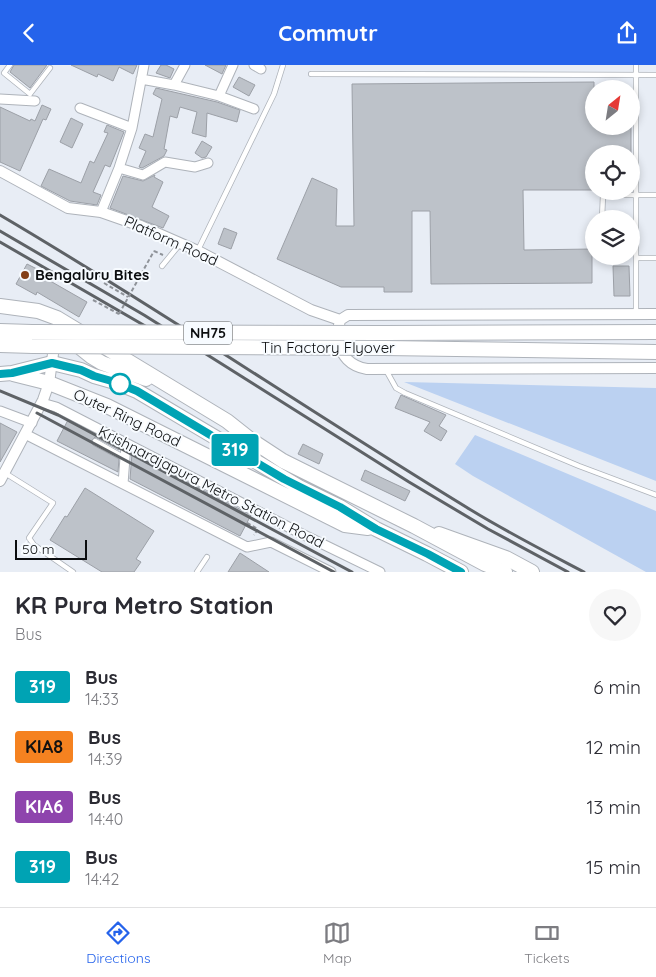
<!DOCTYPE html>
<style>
:root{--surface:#fff;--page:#f7f7f7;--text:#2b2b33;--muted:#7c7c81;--line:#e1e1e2;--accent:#2563eb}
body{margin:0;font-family:Quicksand,sans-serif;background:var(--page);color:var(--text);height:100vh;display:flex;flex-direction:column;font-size:19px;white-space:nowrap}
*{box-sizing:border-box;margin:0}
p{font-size:16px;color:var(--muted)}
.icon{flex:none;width:28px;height:28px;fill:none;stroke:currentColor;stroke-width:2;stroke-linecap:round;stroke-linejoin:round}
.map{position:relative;height:507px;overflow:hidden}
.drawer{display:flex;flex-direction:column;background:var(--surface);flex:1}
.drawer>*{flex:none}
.badge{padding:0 10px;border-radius:4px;font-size:18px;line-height:32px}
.needle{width:32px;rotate:30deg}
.fabs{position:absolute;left:585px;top:15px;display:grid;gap:10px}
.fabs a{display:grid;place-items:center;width:55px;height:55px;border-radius:50%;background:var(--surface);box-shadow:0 2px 8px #0003;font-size:25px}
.scale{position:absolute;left:15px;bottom:12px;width:72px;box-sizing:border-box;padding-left:5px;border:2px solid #0b0d0f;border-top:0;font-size:14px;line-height:18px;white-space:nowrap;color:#0b0d0f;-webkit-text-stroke:4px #f7fbff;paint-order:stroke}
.map>.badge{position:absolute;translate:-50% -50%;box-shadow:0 0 0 2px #fff}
.round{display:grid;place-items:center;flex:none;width:52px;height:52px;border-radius:26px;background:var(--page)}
.overview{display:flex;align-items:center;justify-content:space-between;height:85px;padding:0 15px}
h1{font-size:24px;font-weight:700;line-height:38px}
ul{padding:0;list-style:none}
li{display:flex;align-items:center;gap:15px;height:60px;padding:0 15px}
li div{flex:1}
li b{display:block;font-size:19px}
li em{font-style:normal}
li .badge{min-width:55px;font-weight:700;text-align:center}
header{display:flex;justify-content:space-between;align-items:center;height:65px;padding:0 15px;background:var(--accent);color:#fff;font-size:22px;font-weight:700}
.tabs{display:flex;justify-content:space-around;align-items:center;height:70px;border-top:1px solid var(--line);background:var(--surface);font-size:14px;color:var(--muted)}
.tabs a{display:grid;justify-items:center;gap:2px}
.tabs .selected{color:var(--accent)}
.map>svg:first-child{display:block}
.green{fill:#bbd1f1}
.building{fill:#bdc2c9;stroke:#9ca0a7}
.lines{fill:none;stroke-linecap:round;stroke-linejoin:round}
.service-casing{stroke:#aeb3ba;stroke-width:6}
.minor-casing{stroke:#aeb3ba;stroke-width:11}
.tertiary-casing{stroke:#aeb3ba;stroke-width:12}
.primary-casing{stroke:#aeb3ba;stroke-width:16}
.trunk-casing{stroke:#aeb3ba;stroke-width:16}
.path{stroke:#8f9399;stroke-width:2;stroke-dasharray:4 2.5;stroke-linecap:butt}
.service{stroke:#fff;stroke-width:4.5}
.minor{stroke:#fff;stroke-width:9}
.tertiary{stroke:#fff;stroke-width:10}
.primary{stroke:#fff;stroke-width:14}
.trunk{stroke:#fff;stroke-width:14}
.rail{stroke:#5e6266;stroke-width:3}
.trunk-bridge-casing{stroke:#aeb3ba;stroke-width:16;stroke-linecap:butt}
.path-bridge{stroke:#8f9399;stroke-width:2;stroke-dasharray:4 2.5;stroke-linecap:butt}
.trunk-bridge{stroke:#fff;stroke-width:14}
.line-casing{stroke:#fff;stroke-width:11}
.line{stroke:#00a3b4;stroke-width:8}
.poi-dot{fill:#843f17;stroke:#f7fbff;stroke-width:2}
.stop-dot{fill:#fff;stroke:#00a3b4;stroke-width:2.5}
.labels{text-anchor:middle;stroke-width:4;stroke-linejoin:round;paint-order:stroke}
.shield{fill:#f7fbff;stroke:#525457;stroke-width:1}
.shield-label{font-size:14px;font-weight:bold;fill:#0b0d0f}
.street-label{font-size:15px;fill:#0b0d0f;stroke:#f7fbff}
.poi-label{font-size:15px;font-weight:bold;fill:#0b0d0f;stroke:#f7fbff;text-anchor:start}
</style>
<header><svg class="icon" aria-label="back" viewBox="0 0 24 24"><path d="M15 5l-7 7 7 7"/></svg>Commutr<svg class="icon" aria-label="share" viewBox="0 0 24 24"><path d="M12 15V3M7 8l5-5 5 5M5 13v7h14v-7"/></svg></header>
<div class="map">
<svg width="656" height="507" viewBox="0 0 656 507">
<rect width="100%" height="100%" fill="#e8edf5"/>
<path class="green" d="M404 317 656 323V416Z
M475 370 656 446V507H646L473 411 455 399Z"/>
<path class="building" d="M14 0H47L30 23 10 7Z
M71 0H137L133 9 119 2 113 16 98 9 97 12Z
M161 0H166L174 4 170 13 156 8Z
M205 0H226L222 9Z
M239 12 255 20 249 31 233 22Z
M594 17V61H631V89H594V125H523L524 185 592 184V218L431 219 430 146H412V227H384V222H341L277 194 312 113 337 124 336 161H354L352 19Z
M156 23 217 37 240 45 237 57 207 48 206 72 192 68 197 47 180 42 177 53 170 51 164 84 167 85 164 91 142 103 139 102 146 86 139 83 145 69 153 72 162 34 153 29Z
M42 40 51 44 46 55 43 54 20 106 0 97V42L30 56 31 54 35 56Z
M71 53 83 59 72 83 60 77Z
M107 60 124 67 110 102 105 100 93 127 101 130 97 140 70 136 41 121 49 104 81 118 90 96 94 98 108 68 104 67Z
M202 76 212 82 206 92 202 93 195 88Z
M155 110 154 112 163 117 152 142 169 151 163 163 110 143 123 111 143 116Z
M224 163 237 168 231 184 218 179Z
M27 199 47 209 45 213 87 237 79 252 37 227 36 230 16 219Z
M613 201H629L630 231H614Z
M401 330 446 350 439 361 447 366 441 376 424 366 430 357 395 343Z
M68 355 120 382 119 385 95 372 91 376 93 380 119 394 118 407 57 376Z
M0 358 17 367 0 397Z
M303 379 323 389 319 399 298 389Z
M132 388 251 450 240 471 130 414Z
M365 405 410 426 405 436 361 415Z
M85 423 154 466 136 494 141 497 134 507H102L50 475 65 451 67 452Z
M240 488 269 507H228Z"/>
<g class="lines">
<defs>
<path id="service" d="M10 0 4 8 30 29 50 3
M636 0V248
M311 9 656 10
M602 154 603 130H656
M198 185 274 29 283 0
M602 193V191
M636 193H656
M162 201 180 179
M386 305 396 323 405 328 579 401 656 430
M95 376 125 393
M5 408 53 438 29 473 34 480 73 507
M197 507 207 492"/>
<path id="minor" d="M254 0 261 4
M141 14 174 20 185 0
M174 20 219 31 254 44
M219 31 233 0
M0 34 35 36
M80 43 132 63
M119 103 143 110 165 97 195 102 208 98
M101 147 119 103 132 63 144 0
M42 338 56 342 300 468 380 507
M0 346 32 358
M25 369 247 482 271 477 331 507
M123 419 126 379"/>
<path id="tertiary" d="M0 106 68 143 101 147 141 161 198 186 311 245 340 255
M656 249 348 250 340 255 336 276C343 291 349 301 367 304L656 303
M0 416 43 335 49 318 55 274"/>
<path id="primary" d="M439 469 506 493 532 507"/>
<path id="trunk" d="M0 241 38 246 57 253 227 356 251 375 283 396 414 461 485 499 505 507
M60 258 67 272 92 292 102 298 146 314
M0 266 32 267
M384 268 656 267
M0 280 33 281
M384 283 656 287
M0 309 12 308 52 298 81 305 94 311 115 317 137 326 299 422 340 442 376 464 427 489 461 507
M13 309 49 318 107 341 345 460 368 463"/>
</defs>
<use href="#service" class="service-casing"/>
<use href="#minor" class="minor-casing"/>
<use href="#tertiary" class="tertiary-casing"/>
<use href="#primary" class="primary-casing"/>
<use href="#trunk" class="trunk-casing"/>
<path class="path" d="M154 186 163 190
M104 218 128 232
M93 235 119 249
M247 458 258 464 254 470"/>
<use href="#service" class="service"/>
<use href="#minor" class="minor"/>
<use href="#tertiary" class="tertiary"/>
<use href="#primary" class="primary"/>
<use href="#trunk" class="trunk"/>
<path class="rail" d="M0 150C160 244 313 349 471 445 507 467 546 487 584 507
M0 166 144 250 409 417 488 464 568 507
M0 177 185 284
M0 326 58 350 352 507
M37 348 334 507"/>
<defs>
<path id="trunk-bridge" d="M32 267 384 268
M33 281 384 283"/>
</defs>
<use href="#trunk-bridge" class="trunk-bridge-casing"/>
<path class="path-bridge" d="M119 249 154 186"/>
<use href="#trunk-bridge" class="trunk-bridge"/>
</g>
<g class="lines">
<defs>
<path id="line" d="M0 309 12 308 52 298 81 305 94 311 115 317 137 326 284 414 340 442 376 464 428 489 461 507"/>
</defs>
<use href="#line" class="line-casing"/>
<use href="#line" class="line"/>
</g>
<circle class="poi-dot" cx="25" cy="210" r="5"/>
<circle class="stop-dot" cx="120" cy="319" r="10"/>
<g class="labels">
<rect class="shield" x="184" y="256.5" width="48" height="23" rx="4"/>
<g class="shield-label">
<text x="208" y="273">NH75</text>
</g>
<g class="street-label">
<text transform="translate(171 176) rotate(24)" y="5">Platform Road</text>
<text x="328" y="288">Tin Factory Flyover</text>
<text transform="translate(127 353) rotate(25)" y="5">Outer Ring Road</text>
<text transform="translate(211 422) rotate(27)" y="5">Krishnarajapura Metro Station Road</text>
</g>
<g class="poi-label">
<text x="35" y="215">Bengaluru Bites</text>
</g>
</g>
</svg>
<div class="fabs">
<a><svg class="needle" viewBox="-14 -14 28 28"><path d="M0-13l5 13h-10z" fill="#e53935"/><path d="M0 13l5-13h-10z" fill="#7c7c81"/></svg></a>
<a><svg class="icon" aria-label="locate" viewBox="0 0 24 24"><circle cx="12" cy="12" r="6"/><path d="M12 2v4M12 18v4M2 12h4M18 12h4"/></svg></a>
<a><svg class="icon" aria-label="layers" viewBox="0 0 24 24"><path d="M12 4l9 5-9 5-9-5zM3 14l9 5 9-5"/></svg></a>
</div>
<div class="scale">50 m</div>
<b class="badge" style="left:235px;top:385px;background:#00a3b4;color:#fff">319</b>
</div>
<section class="drawer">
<div class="overview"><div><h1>KR Pura Metro Station</h1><p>Bus</p></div><a class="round"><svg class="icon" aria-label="heart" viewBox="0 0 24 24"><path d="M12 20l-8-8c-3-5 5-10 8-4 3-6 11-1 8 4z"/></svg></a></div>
<ul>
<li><span class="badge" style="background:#00a3b4;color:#fff">319</span><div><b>Bus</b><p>14:33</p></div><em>6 min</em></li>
<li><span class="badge" style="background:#f58220;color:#111">KIA8</span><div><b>Bus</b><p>14:39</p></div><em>12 min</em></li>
<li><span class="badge" style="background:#8e44ad;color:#fff">KIA6</span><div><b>Bus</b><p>14:40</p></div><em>13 min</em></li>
<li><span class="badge" style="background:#00a3b4;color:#fff">319</span><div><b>Bus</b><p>14:42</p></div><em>15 min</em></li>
</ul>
</section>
<nav class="tabs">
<a class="selected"><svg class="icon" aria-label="directions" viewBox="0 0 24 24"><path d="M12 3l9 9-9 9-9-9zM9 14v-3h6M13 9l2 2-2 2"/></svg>Directions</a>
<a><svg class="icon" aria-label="map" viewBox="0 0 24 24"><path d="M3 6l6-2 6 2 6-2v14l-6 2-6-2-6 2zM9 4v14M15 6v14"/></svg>Map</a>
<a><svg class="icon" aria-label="tickets" viewBox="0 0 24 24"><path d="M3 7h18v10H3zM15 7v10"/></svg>Tickets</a>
</nav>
